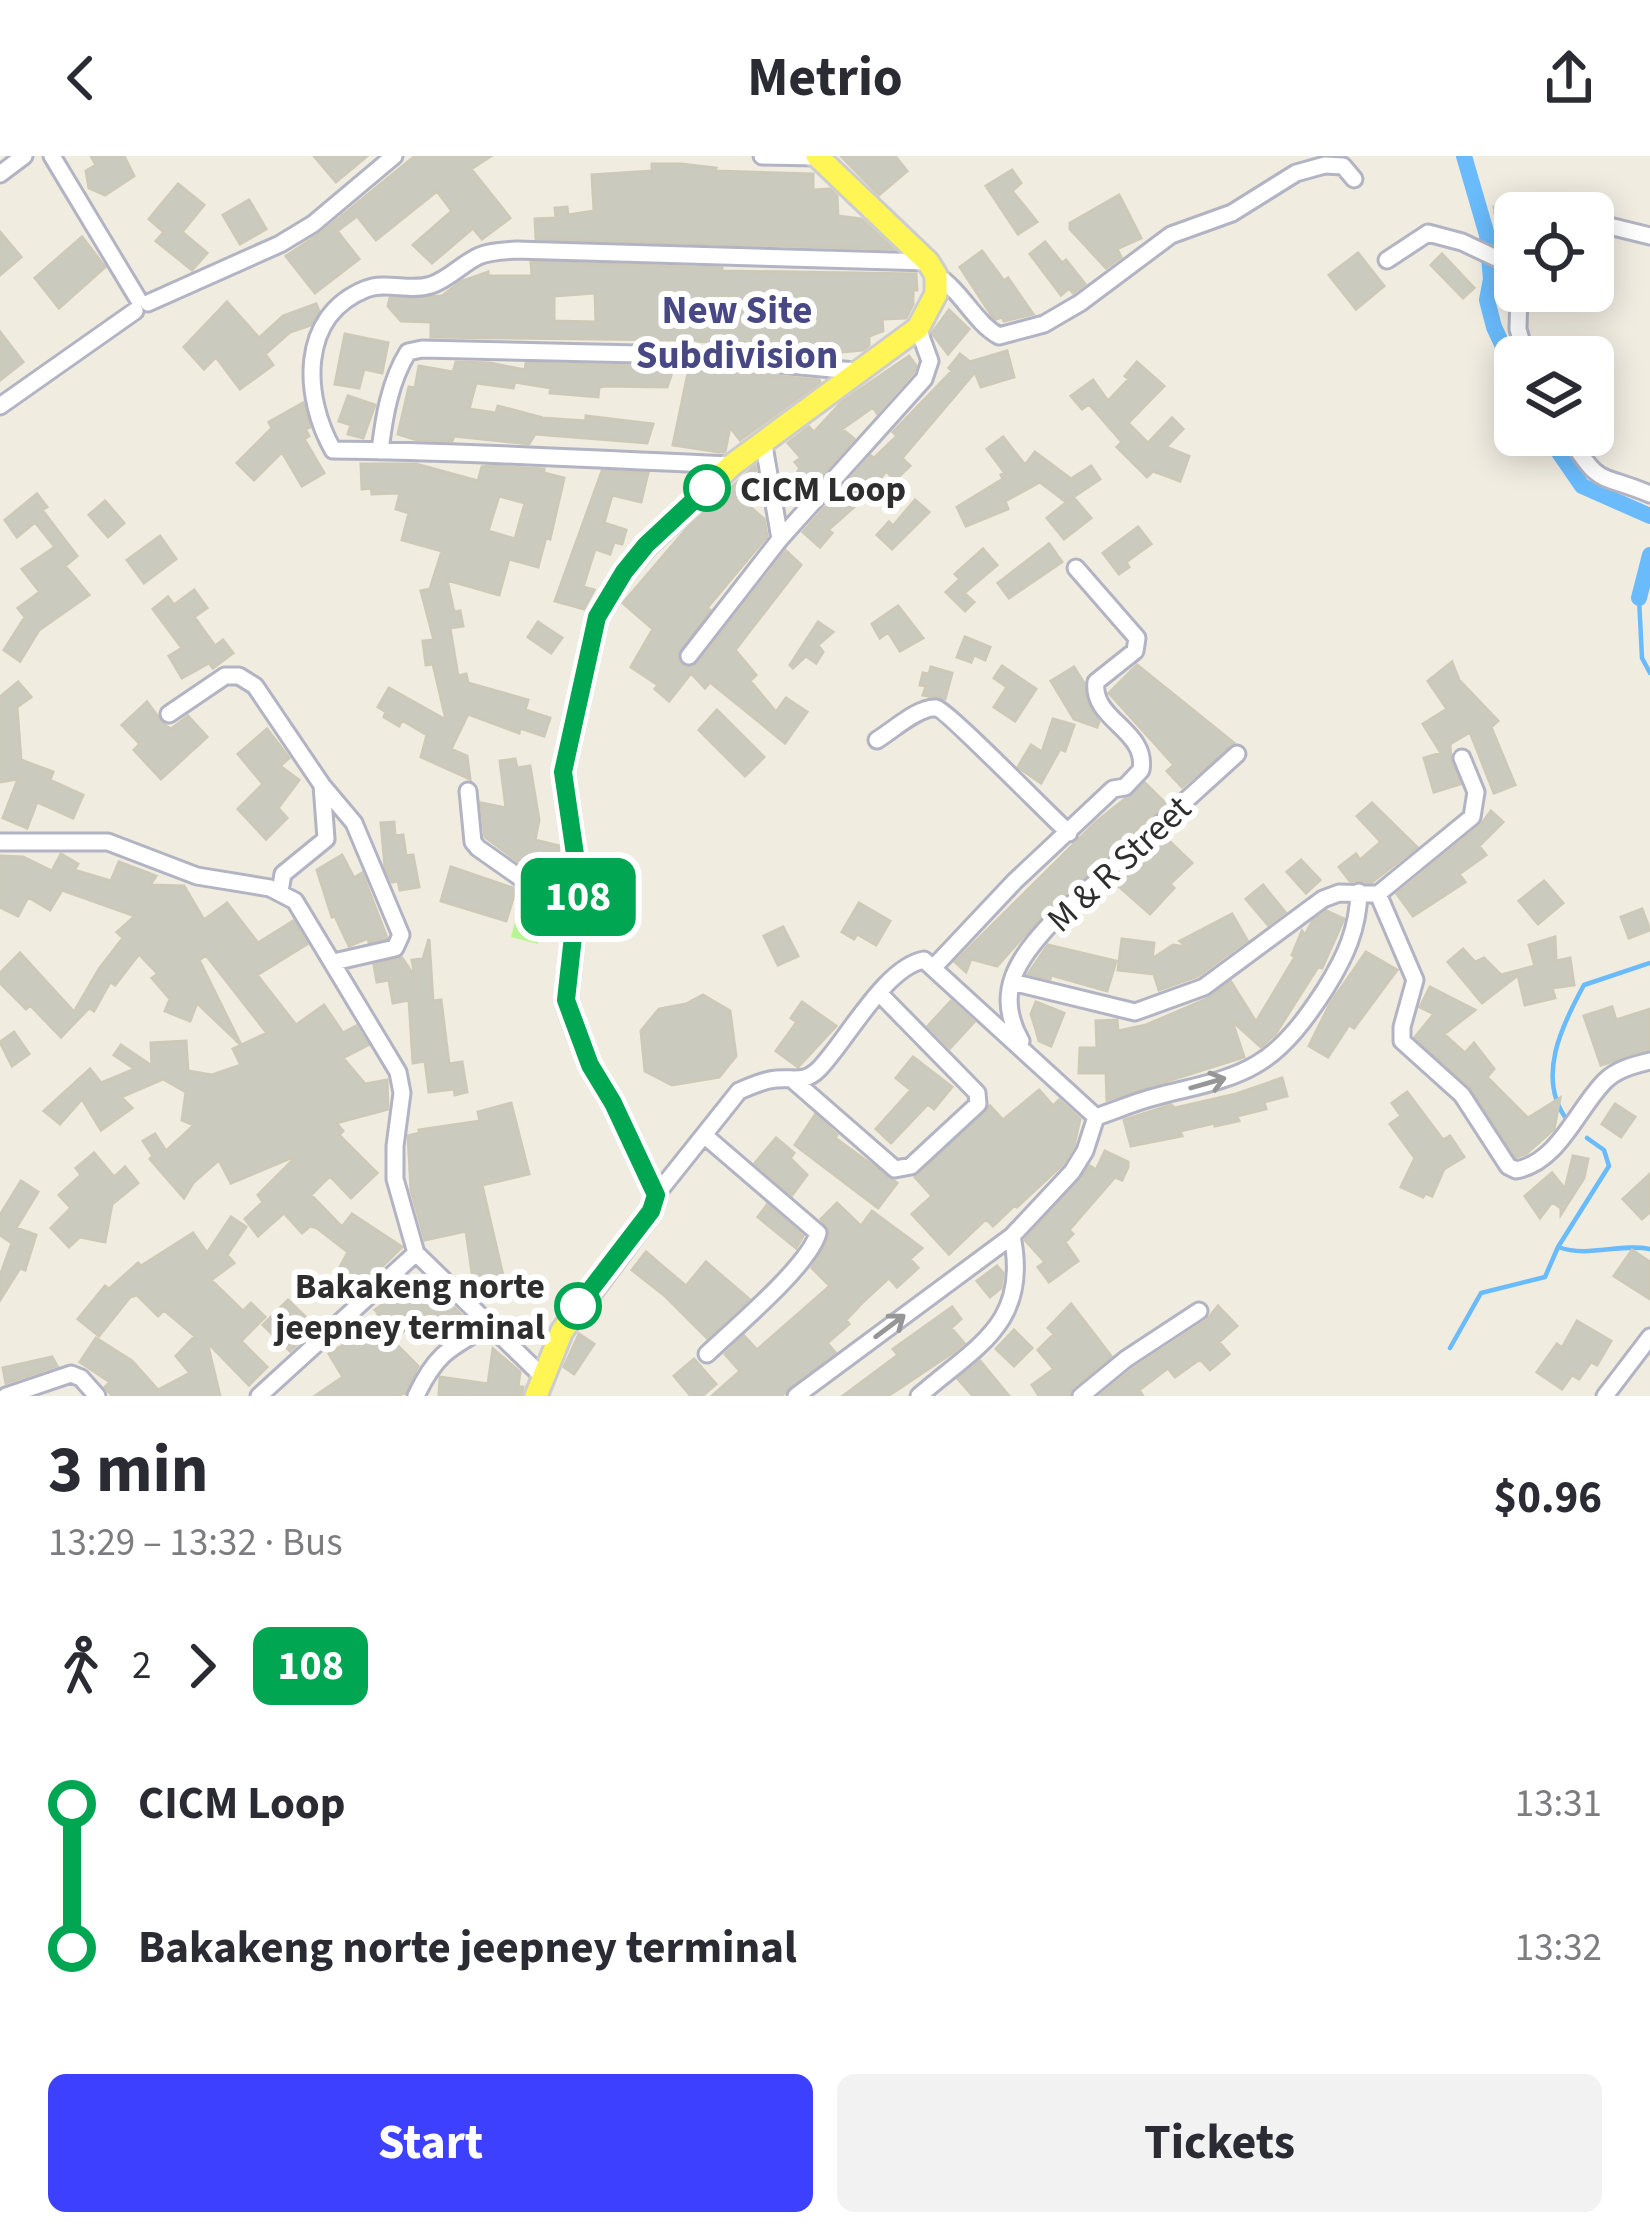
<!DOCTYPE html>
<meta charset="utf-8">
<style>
:root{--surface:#fff;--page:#f2f2f3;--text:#2b2b33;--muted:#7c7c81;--accent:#3e40ff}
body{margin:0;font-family:"Source Sans 3",sans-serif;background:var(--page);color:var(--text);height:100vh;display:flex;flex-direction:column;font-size:45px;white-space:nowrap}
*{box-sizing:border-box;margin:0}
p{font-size:39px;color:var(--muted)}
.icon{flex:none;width:66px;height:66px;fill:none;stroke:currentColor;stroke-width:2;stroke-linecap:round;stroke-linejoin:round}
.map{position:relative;height:1240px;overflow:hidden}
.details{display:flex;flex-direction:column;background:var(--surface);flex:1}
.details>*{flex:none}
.badge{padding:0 24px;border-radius:18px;font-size:42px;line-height:78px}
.tools{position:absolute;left:1494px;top:36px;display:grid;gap:24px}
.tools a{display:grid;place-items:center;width:120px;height:120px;border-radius:18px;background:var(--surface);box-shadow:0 6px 30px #0003;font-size:60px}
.map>.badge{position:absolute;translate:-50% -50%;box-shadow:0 0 0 6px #fff}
.legs{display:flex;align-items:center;gap:18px;height:132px;padding:0 48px;font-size:39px}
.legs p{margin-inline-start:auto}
.summary{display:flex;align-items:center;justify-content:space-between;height:204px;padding:0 48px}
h1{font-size:66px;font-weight:700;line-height:90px}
.button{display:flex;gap:24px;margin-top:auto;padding:24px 48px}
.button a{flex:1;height:138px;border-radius:18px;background:var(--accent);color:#fff;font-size:48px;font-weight:700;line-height:138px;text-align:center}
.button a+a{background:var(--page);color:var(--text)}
ul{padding:0 48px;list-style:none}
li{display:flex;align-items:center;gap:42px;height:144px;font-size:45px}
li i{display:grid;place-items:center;width:18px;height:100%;margin:0 15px;background:currentColor}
li i::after{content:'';width:30px;height:30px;margin:-15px;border:9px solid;border-radius:50%;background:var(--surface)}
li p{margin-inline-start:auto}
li:first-child i{background:linear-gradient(#0000 50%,currentColor 0)}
li:last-child i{background:linear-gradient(currentColor 50%,#0000 0)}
header{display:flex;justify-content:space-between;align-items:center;height:156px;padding:0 48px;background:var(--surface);font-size:54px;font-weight:700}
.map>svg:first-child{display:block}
.pitch{fill:#b9f492}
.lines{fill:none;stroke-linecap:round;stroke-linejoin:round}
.stream{stroke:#69bbfc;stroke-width:4.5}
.canal{stroke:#69bbfc;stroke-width:16}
.building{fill:#cbcabe;stroke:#cdc9b8;stroke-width:3;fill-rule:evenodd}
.minor-casing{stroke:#b3b4c3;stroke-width:21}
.major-casing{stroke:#cdcdcd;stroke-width:27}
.minor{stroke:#fff;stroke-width:15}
.major{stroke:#fff656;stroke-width:21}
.oneway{stroke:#969696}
.line-1-casing{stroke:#fff;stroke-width:27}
.line-1{stroke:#00a651;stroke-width:18}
.stop-1-dot{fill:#fff;stroke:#00a651;stroke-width:6}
.labels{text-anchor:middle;stroke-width:12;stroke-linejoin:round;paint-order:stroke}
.stop-label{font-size:36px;font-weight:bold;fill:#2e2e2e;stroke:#fff;text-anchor:start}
.street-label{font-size:36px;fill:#2e2e2e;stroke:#fff}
.neighbourhood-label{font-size:39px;font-weight:bold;fill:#484885;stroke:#fff}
</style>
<header><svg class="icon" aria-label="back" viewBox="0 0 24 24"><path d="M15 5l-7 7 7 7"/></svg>Metrio<svg class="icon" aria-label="share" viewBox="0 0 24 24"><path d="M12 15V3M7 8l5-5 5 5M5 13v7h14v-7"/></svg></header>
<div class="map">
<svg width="1650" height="1240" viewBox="0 0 1650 1240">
<rect width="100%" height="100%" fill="#f0ece0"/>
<path class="pitch" d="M521 744 548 751 538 788 511 781Z"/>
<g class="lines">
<path class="stream" d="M1639 442 1642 502 1650 517
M1568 965C1535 923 1562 869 1584 829L1650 807
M1558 1091C1589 1102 1619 1087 1650 1093
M1450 1192 1481 1137 1545 1121 1558 1091 1609 1010 1604 994 1587 982"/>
<path class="canal" d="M1464 0 1487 79 1491 123 1487 144 1494 171 1515 216
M1547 279 1582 330 1650 360
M1639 442 1650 399"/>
</g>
<path class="building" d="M91 0H124L134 20 105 39 89 32 86 15 96 9Z
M314 0H367L336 26Z
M415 0H491L471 13 510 62 482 83 473 72 432 107 413 89 452 55 437 35 376 84 357 60 337 75 359 103 315 137 286 100 321 77Z
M841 0H895L907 15 879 39Z
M652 8H681L716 12 715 15 813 18V34L830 33 837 40 838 60 861 63 893 93 536 83 535 63 556 62 555 52 567 51 568 59 594 55 592 19 652 15Z
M1012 14 1021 27 1012 35 1037 66 1018 78 986 30Z
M178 28 204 49 182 76 207 97 192 114 156 85 164 76 149 63Z
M1119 39 1141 82 1117 93 1121 101 1106 112 1070 73V67Z
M1539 42 1543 57H1495L1494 51Z
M249 44 266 73 240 88 223 59Z
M0 76 21 101 0 119Z
M82 81 105 111 59 152 35 122Z
M1045 86 1062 107 1066 104 1085 128 1073 137 1069 132 1061 139 1030 98Z
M982 95 1004 125 1008 122 1033 158 1004 165 1002 161 996 163 992 160 960 111Z
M1358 97 1384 130 1356 153 1329 119Z
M1442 98 1474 132 1463 142 1431 109Z
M531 106 722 112V115L916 118 917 134H913V148L906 162 882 163 883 175 869 180V189L863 194 842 196 680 184 431 181V166L401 165 388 150 390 142 442 140 462 125 488 116V120H532ZM595 137 596 166 554 165V140Z
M227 146 259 182 283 160 316 148 319 155 311 169 290 176 265 198 273 209 240 233 216 201 204 213 184 191Z
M949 154 969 173 948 198 932 177Z
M0 176 23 206 0 224Z
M345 178 388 187 382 217 364 213 359 232 335 228Z
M1007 195 1014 221 981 231 975 216 902 302 910 310 895 324 886 315 871 336 828 374 832 377 820 391 803 376 871 300 874 302 897 280 893 276 952 215 949 212 960 198 970 206Z
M909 200 916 210 913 217 877 257 873 251 842 273 854 283 797 346 784 337 800 312 795 306 801 302 788 287 809 271 814 276 842 246Z
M456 206 490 207 525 214 526 207 674 211 667 231 607 230 599 231 598 241 550 237 551 232 515 226 513 232 476 227 469 253 496 257 498 250 543 262 586 265V260L653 268 647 287 535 278 529 288 454 280 452 285 417 284 398 278 409 231 415 232 419 210 453 216Z
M1137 206 1164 230 1128 267 1148 287 1172 262 1183 273 1166 291 1189 300 1180 325 1153 315 1147 321 1117 291 1122 286 1089 248 1082 253 1071 240 1093 224 1108 245 1129 223 1125 220Z
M689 212 819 224 820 226 740 284 730 271 725 296H719L673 289Z
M348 240 375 249 363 282 348 278 351 269 339 265Z
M303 247 310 271 305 273 309 280 304 283 324 317 302 330 282 296 254 324 237 307 272 272 269 266Z
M1003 281 1025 309 1035 296 1071 323 1091 310 1100 323 1066 346 1040 326 1005 345 1008 353 966 370 957 351 1003 323 1001 319 1005 317 987 293Z
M361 308H416L478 325 482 311 491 310 544 313V317L564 322 550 383 546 381 538 411 509 403 499 439 447 424 454 456 460 455 463 470 450 472 458 520 466 518 468 527 528 544 525 554 550 562 544 580 520 572 519 577 468 558 451 593 467 600 470 623 421 601 427 579 402 564 399 570 384 561 386 556 378 551 389 532 446 564 433 508 426 509 423 485 434 484 421 435 430 433 442 395 402 384 409 357 396 353 400 337 372 338 371 332 362 333ZM499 340 525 347 515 383 488 375Z
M755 310 761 342 749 350 764 363 767 380 707 452 710 454 677 500 686 512 698 508 786 395 801 409 735 494 756 519 750 525 776 556 786 542 807 556 785 587 710 526 705 532 691 517 669 545 655 533 658 529 631 511 653 473 623 447 688 371Z
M602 315 648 317 641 346 612 339 604 367 626 374 622 388 614 386 610 398 595 393 583 431 594 434 584 453 555 445Z
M37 338 47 351 42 354 77 400 65 410 89 439 39 474 20 505 4 494 25 461 18 452 40 436 22 413 55 391 35 366 17 381 5 364Z
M1073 341 1091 362 1064 383 1047 362Z
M915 344 929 356 892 393 877 379 889 366 893 370Z
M105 345 124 367 108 381 89 359Z
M1138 371 1151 388 1126 406 1129 411 1119 418 1103 397Z
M160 380 176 403 144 427 127 404Z
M1049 388 1062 406 1009 442 998 427Z
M983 393 997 409 964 437 974 446 965 455 946 436 960 423 955 418Z
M194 434 207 452 194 461 215 490 223 484 233 497 213 512 209 507 182 522 169 500 182 492 153 453 168 441 174 449Z
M898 450 923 482 900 495 888 476 880 482 872 468Z
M538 466 562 482 551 497 528 481Z
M818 466 833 476 818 489 823 496 816 507 806 500 793 512 790 509Z
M965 481 990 491 985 504 974 499 971 506 957 501Z
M1452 506 1459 524 1498 565 1491 571 1515 629 1494 637 1470 576 1450 588 1451 605 1460 628 1434 636 1424 602 1441 597 1423 568 1447 553 1428 525Z
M1137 509 1234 587 1182 631 1167 615 1174 609 1109 537Z
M1002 510 1036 533 1015 565 994 551 1007 531 994 522Z
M931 511 952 517 945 543 923 539 926 530 920 529 923 517 929 518Z
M1074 511 1084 527 1086 544 1099 566 1097 571 1074 563 1051 525Z
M18 526 31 541 17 551 21 604 53 616 50 624 83 639 73 662 37 646 27 672 3 662 18 623 0 626V541Z
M147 546 163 568 171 573 188 560 207 581 161 623 134 594 140 588 122 569Z
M717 554 764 601 745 620 699 574Z
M1053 563 1074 569 1065 595 1060 593 1041 627 1018 611 1031 589 1042 596Z
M267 573 289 602 280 610 299 624 278 652 287 662 266 683 238 653 263 628 238 598Z
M515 603 517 612 530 610 539 664 535 684 559 690 554 731 534 717 536 711 519 706 485 681 481 647 506 652 500 605Z
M1145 627 1165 647 1046 755 997 810 971 803 966 816 955 806 1096 666Z
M1372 647 1417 691 1372 726 1350 725 1339 711 1356 698 1360 704 1381 686 1357 660Z
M1491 655 1503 666 1479 690 1486 699 1459 718 1465 726 1413 760 1397 738 1480 670Z
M394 666 395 680 403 679 406 700 413 699 419 731 400 734 398 725 392 726 385 711 381 667Z
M1164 680 1192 707 1170 728 1174 732 1150 758 1114 726Z
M61 698 78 708 74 714 111 725 119 706 156 720 150 729 184 730 204 764 227 747 258 787 293 765 307 788 257 819 296 869 324 849 343 877 356 870 368 889 343 902 365 928 387 924 388 953 336 967 343 975 339 979 377 1017 351 1042 330 1020 311 1039 342 1071 352 1058 402 1091 364 1128 339 1113 348 1096 317 1072 310 1070 302 1077 284 1057 258 1080 245 1063 263 1046 258 1039 298 999 231 1027 219 1004 193 1027 184 1042 150 1003 153 1000 143 985 155 978 166 995 194 969 182 964 186 936 163 923 121 941 132 952 101 974 82 943 60 968 44 955 90 913 101 927 135 913 114 899 121 889 152 910 151 887 186 885 188 915 212 919 241 909 233 893 267 877 206 799 199 804 241 889 197 847 190 865 165 855 170 843 152 822 158 818 139 798 115 829 110 826 94 855 89 852 61 881 30 849 26 853 0 827V817L20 797 74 856 99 813 123 782 117 776 135 760 62 734 50 754 28 741 18 760 0 751V700L23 701 52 715Z
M342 699 354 722 362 717 387 782 369 786 368 782 349 790 335 760 332 761 317 714Z
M1301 704 1320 724 1306 737 1287 716Z
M451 711 516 733 506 765 441 745Z
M1544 725 1563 747 1538 768 1519 745Z
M1263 729 1285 756 1268 769 1246 743Z
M859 747 890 765 876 789 857 778 854 783 842 776Z
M1642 753 1650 774 1629 782 1621 761Z
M1327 755 1344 763 1322 812 1318 811 1276 877 1261 891 1232 865 1244 901 1107 944 1106 917H1079L1080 892H1097L1096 865 1117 864 1118 875 1146 869 1209 842 1231 826 1256 866 1295 801 1292 799 1302 775 1305 779 1312 766Z
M1232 758 1247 784 1198 820 1159 834 1154 818 1118 814 1122 783 1154 787 1152 803 1173 789 1187 791 1180 785Z
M783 771 798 800 778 809 764 780Z
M1555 781 1556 805 1570 802 1574 829 1552 832 1555 842 1525 849 1518 819 1482 847 1448 806 1463 793 1475 806 1484 802 1501 819 1535 810 1529 789Z
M429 783 433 845 441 844 449 908 462 906 467 936 455 939 454 933 429 936 425 905 413 907 409 844 393 847 389 824 377 826 374 809 402 802 415 821 412 804 423 803Z
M1048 789 1116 805 1107 835 1051 819 1050 823 1028 818Z
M1366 796 1397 814 1354 872 1349 869 1328 901 1309 890 1330 848Z
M1430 831 1475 854 1444 878 1465 897 1474 887 1494 913 1487 921 1528 962 1560 942 1554 973 1526 998 1516 1001 1470 931 1415 881 1434 858 1420 851Z
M703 839 730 855 736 900 719 921 672 929 645 915 641 875 659 853 686 848Z
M951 845 974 866 950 892 928 870Z
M802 846 836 870 798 911 776 895 797 866 791 862Z
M1036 846 1064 857 1051 890 1039 885 1036 874 1031 858Z
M1612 851 1616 864 1650 853V893L1601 909 1584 860Z
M14 876 29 898 12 910 0 886Z
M913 901 952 931 934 953 928 948 891 987 876 973 911 934 896 922Z
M1282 922 1287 940 1264 946 1266 953 1237 960 1239 965 1215 970V967L1180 975 1182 980 1131 990 1124 964 1171 949 1175 952 1236 938Z
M1039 934 1053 950 1059 944 1080 963 1074 990 1062 1009 1017 1051 1015 1049 993 1070 986 1063 949 1098 912 1058 932 1040 915 1021 990 950 1003 964Z
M1407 936 1443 984 1450 980 1464 1001 1444 1013 1432 1040 1425 1037 1423 1041 1401 1031 1415 1002 1390 968 1401 960 1392 947Z
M511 947 529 1018 482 1029 504 1124 474 1130 466 1075 425 1084 411 1034 408 980 420 977 419 974 480 965 478 956Z
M1615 948 1635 961 1621 981 1602 968Z
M815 959 837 979 835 982 897 1027 878 1052 795 989Z
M776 982 794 997 790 1002 807 1019 792 1039 755 1007Z
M1105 995 1128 1006V1011L1122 1024 1115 1021 1069 1074 1073 1078 1065 1086 1078 1105 1049 1126 1038 1111 1045 1106 1025 1084 1090 1010 1096 1014Z
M94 997 114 1021 125 1011 138 1027 112 1048 105 1086 80 1081 69 1091 51 1072 71 1052 59 1039 81 1019 76 1012Z
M1573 1000 1588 1003 1584 1022 1561 1058V1052L1552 1046 1540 1062 1525 1040 1552 1017 1565 1033Z
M1650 1018V1056L1642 1063 1623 1043Z
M21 1025 38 1036 16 1072 36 1079 25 1114 20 1112 0 1144V1120L12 1087 0 1079V1059Z
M837 1047 861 1070 872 1055 922 1092 910 1103 918 1112 897 1131 889 1122 863 1146 846 1164 849 1168 827 1187 835 1196 781 1240H712L740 1215 725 1198 744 1180 757 1194 830 1130 812 1112 829 1081V1073L821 1063Z
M767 1049 803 1080 796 1092 758 1061Z
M231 1061 246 1071 227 1099 234 1107 211 1124 243 1155 251 1147 265 1161 241 1185 267 1211 249 1229 207 1186 220 1240H112L105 1231 110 1226 80 1206 96 1182 132 1205 158 1234 190 1217 176 1200 195 1180 164 1154 158 1160 137 1139 130 1141 99 1180 78 1163 105 1130 109 1133 138 1107 141 1110 193 1077 207 1097Z
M1632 1094 1650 1106V1143L1614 1120Z
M646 1096 686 1130 706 1106 749 1143 707 1182 664 1139 632 1114Z
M997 1110 1003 1117 1001 1132 990 1141 977 1125Z
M426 1125 440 1144 444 1141 469 1167 440 1184 428 1156 392 1184 418 1210 405 1237 396 1240H315L343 1221 329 1198 353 1183 351 1181 379 1158 375 1154 390 1143 394 1148Z
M288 1144 316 1171 290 1195 263 1169Z
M1071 1148 1111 1200 1073 1231 1069 1240H1039L1032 1229 1054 1213 1038 1194 1054 1178 1048 1172Z
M1218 1150 1237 1170 1219 1186 1229 1198 1210 1214 1200 1203 1175 1221 1168 1212 1139 1234 1143 1240H1100L1133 1213 1206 1165Z
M952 1151 961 1163 951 1172 964 1187 952 1197 888 1240H843L898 1199 893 1193Z
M1577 1165 1611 1185 1597 1209 1591 1206 1579 1223 1572 1219 1562 1233 1537 1216 1557 1188 1562 1192Z
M1014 1174 1032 1192 1014 1210 996 1193Z
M579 1178 594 1188 574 1218 564 1211Z
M493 1193 520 1216 518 1231H523L521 1240 439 1239 440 1221 488 1228Z
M52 1201 57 1210 6 1227 3 1212Z
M694 1203 716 1228 702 1240H691L674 1220Z
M980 1205 1009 1240H973L958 1223Z"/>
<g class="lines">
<defs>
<path id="minor" d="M52 0 138 143
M762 0 818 1
M0 18 24 0
M1593 66 1650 80
M1387 104 1428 77 1462 86 1515 111
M936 119C962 135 974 166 999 180L1044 168 1080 147 1171 79 1232 57 1296 17 1325 9 1343 10 1354 23
M1519 135 1518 173 1526 201
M148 147 280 88 313 68 394 0
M0 250 135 155
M1568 279C1601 332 1597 316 1650 338
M763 284 780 383
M380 295C384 261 390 225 408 196L422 193 682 199 854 215
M732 309C599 304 466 295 333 294 303 241 298 160 366 133 386 125 411 136 431 129 448 124 463 107 479 100 490 95 504 95 516 94L928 106
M689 500 780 383 924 223 930 205 918 172
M169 558 225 520H239L255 530 322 629 354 667 401 779 395 792 334 806
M877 584C892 575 919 550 936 552 946 553 1051 661 1069 677
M468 635 473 686 478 692 576 761
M0 686H108L197 720 270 732 295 745 398 916 402 937 395 990V1023L416 1097 543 1221
M280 735 283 718 326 683 322 629
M1378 738 1415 824 1402 871V885L1462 939 1508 1010 1516 1014C1559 1006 1577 953 1605 925 1617 913 1634 909 1650 905
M934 811 1015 725 1113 633 1125 631 1141 614C1148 574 1091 564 1096 526L1135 495 1137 482 1076 412
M1012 826 1135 856 1204 831 1323 743 1339 737 1378 738 1472 661 1476 636 1462 602
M1021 885C993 836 1018 802 1054 764L1237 598
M794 925 895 1013 911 1010 978 948 977 937 880 838
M1096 961C1117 954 1137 945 1158 940 1191 931 1227 926 1257 908 1286 891 1308 860 1326 832 1345 801 1358 774 1359 736
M704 979 818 1077C809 1110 734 1172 707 1198
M656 1039 739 935C751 930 763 924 776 923 794 921 804 928 819 913 847 884 885 811 924 804L1096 961
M6 1240 71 1218 81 1222 97 1240
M259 1240 416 1097
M416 1240C436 1197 450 1192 490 1169
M796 1240 1012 1080 1072 1016 1085 995 1096 961
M919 1240C976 1190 1030 1168 1012 1080
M1081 1240 1126 1203 1199 1155
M1605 1240 1650 1181"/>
<path id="major" d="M536 1240 562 1175 651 1055 656 1039 613 947 590 909 566 845 579 726 563 616 597 461 624 416 646 390 732 309 918 172 936 138V119L928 106 817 0"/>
</defs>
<use href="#minor" class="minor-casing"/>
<use href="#major" class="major-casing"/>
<use href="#minor" class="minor"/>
<use href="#major" class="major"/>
</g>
<defs><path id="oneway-shaft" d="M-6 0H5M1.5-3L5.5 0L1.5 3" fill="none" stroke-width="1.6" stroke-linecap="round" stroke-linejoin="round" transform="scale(3)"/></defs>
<g class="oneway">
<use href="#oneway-shaft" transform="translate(1208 927) rotate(-16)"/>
<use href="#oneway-shaft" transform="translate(890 1170) rotate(-37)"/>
</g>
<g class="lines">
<defs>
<path id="line-1" d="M578 1150 651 1055 656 1039 613 947 590 909 566 844 579 726 563 616 597 461 624 416 646 389 707 332"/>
</defs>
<use href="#line-1" class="line-1-casing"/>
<use href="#line-1" class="line-1"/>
</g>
<g class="stop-1-dot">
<circle cx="707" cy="332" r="21"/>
<circle cx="578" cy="1150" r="21"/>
</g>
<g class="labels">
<g class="stop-label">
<text x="740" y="345">CICM Loop</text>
<text x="545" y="1142" text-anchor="end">Bakakeng norte<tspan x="545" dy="41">jeepney terminal</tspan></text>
</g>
<g class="street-label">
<text transform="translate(1118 707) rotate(-43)" y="13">M &amp; R Street</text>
</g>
<g class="neighbourhood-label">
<text x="737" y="167">New Site<tspan x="737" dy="45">Subdivision</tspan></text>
</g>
</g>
</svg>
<div class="tools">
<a><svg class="icon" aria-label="locate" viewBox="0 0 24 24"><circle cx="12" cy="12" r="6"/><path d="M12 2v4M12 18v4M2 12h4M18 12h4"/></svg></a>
<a><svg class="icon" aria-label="layers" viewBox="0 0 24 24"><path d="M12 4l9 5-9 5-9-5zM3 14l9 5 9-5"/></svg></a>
</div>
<b class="badge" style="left:578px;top:741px;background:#00a651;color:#fff">108</b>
</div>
<section class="details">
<div class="summary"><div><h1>3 min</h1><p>13:29 – 13:32 · Bus</p></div><b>$0.96</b></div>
<div class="legs"><svg class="icon" aria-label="walk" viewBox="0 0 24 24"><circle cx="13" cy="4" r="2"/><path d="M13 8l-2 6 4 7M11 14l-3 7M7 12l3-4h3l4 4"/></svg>2<svg class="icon" aria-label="forward" viewBox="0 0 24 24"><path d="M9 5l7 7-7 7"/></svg><b class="badge" style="background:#00a651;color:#fff">108</b></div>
<ul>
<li><i style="color:#00a651"></i><b>CICM Loop</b><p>13:31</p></li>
<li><i style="color:#00a651"></i><b>Bakakeng norte jeepney terminal</b><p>13:32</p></li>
</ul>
<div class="button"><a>Start</a><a>Tickets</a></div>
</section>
